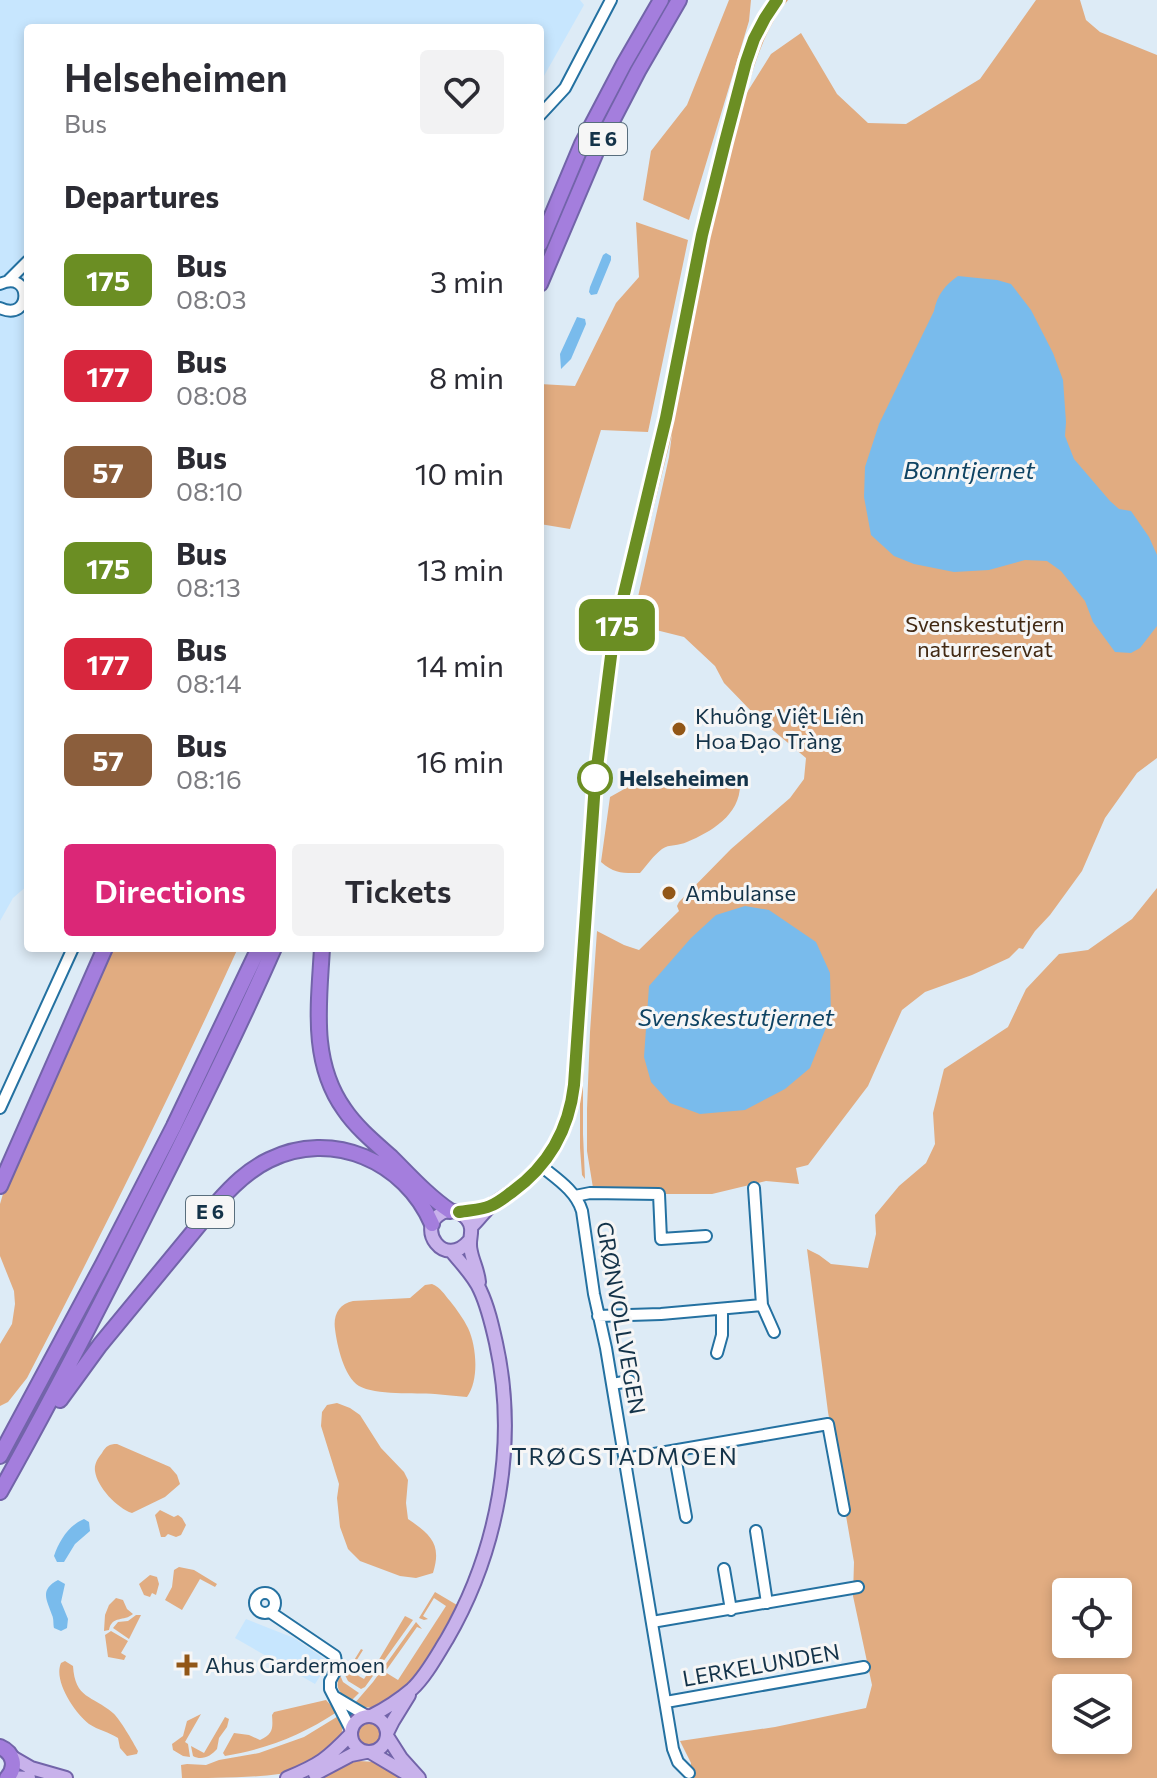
<!DOCTYPE html>
<meta charset="utf-8">
<style>
:root{--surface:#fff;--page:#f2f2f3;--text:#2b2b33;--muted:#7c7c81;--accent:#db2777}
body{margin:0;font-family:Commissioner,sans-serif;background:var(--page);color:var(--text);height:100vh;display:flex;flex-direction:column;font-size:30px;white-space:nowrap}
*{box-sizing:border-box;margin:0}
p{font-size:26px;color:var(--muted)}
.icon{flex:none;width:44px;height:44px;fill:none;stroke:currentColor;stroke-width:2;stroke-linecap:round;stroke-linejoin:round}
.map{position:relative;flex:1;overflow:hidden}
.sheet{position:absolute;left:24px;top:24px;width:520px;height:928px;display:flex;flex-direction:column;background:var(--surface);border-radius:8px;box-shadow:0 4px 12px #0003}
.sheet>*{flex:none}
.badge{padding:0 16px;border-radius:12px;font-size:28px;line-height:52px}
.controls{position:absolute;left:1052px;top:1578px;display:grid;gap:16px}
.controls a{display:grid;place-items:center;width:80px;height:80px;border-radius:8px;background:var(--surface);box-shadow:0 4px 12px #0003;font-size:40px}
.map>.badge{position:absolute;translate:-50% -50%;box-shadow:0 0 0 4px #fff}
h2{padding:0 40px;font-size:30px;line-height:72px}
.round{display:grid;place-items:center;flex:none;width:84px;height:84px;border-radius:8px;background:var(--page)}
.overview{display:flex;align-items:center;justify-content:space-between;height:136px;padding:0 40px}
h1{font-size:38px;font-weight:600;line-height:60px}
.primary-button{display:flex;gap:16px;margin-top:auto;padding:16px 40px}
.primary-button a{flex:1;height:92px;border-radius:8px;background:var(--accent);color:#fff;font-size:32px;font-weight:600;line-height:92px;text-align:center}
.primary-button a+a{background:var(--page);color:var(--text)}
ul{padding:0;list-style:none}
li{display:flex;align-items:center;gap:24px;height:96px;padding:0 40px}
li div{flex:1}
li b{display:block;font-size:30px}
li em{font-style:normal}
li .badge{min-width:88px;font-weight:700;text-align:center}
.map>svg:first-child{display:block}
.built{fill:#c7e6fe}
.green{fill:#e1ac81;fill-rule:evenodd}
.water{fill:#79bbec}
.lines{fill:none;stroke-linecap:round;stroke-linejoin:round}
.minor-casing{stroke:#2471a1;stroke-width:14}
.major-casing{stroke:#7264a9;stroke-width:16}
.highway-casing{stroke:#7264a9;stroke-width:18}
.minor{stroke:#fff;stroke-width:10}
.major{stroke:#c8b2eb;stroke-width:12}
.highway{stroke:#a47edd;stroke-width:14}
.line-casing{stroke:#fff;stroke-width:18}
.line{stroke:#6b8e23;stroke-width:12}
.poi-dot{fill:#925616;stroke:#f6f6f6;stroke-width:3}
.stop-dot{fill:#fff;stroke:#6b8e23;stroke-width:4}
.labels{text-anchor:middle;stroke-width:6;stroke-linejoin:round;paint-order:stroke}
.shield{fill:#f6f6f6;stroke:#586e7d;stroke-width:2}
.shield-label{font-size:20px;font-weight:bold;fill:#143349}
.park-label{font-size:22px;fill:#422913;stroke:#f6f6f6}
.poi-label{font-size:22px;fill:#143349;stroke:#f6f6f6;text-anchor:start}
.stop-label{font-size:22px;font-weight:bold;fill:#143349;stroke:#f6f6f6;text-anchor:start}
.street-label{font-size:22px;fill:#143349;stroke:#f6f6f6}
.water-label{font-size:24px;font-style:italic;fill:#0e4363;stroke:#f6f6f6}
.neighbourhood-label{font-size:24px;letter-spacing:2px;fill:#143349;stroke:#f6f6f6}
</style>
<div class="map">
<svg width="1157" height="1778" viewBox="0 0 1157 1778">
<rect width="100%" height="100%" fill="#ddebf6"/>
<path class="built" d="M0 0H580L584 5 540 83V28H28V885L13 898 0 921Z
M246 1619 294 1638 329 1662 315 1684 235 1638Z"/>
<path class="green" d="M729 0H751L749 21 689 220 643 200 651 151 687 105Z
M784 0H788C765 29 756 59 746 94L771 54 801 33 837 94 868 123 906 124 980 79 1036 0H1080L1086 20 1100 32 1157 55V758L1137 773 1105 818 1082 871 1050 915 1035 931 1023 949 1019 948 1009 958 972 975 925 992 902 1010 868 1086 808 1165 796 1168 799 1184 766 1181 712 1194H594L587 1151V1109L590 1032 597 931 624 945 639 950 679 911 677 906 679 902 731 849 790 798 804 779 806 758 756 716 724 683 715 666 684 637 632 624 669 457 672 434 638 571 637 573 634 572 696 277 750 70C758 45 767 20 784 0Z
M636 222 688 240 648 432 601 430 570 529 540 524V384L575 386 616 303 639 277Z
M651 774 674 780 692 788C711 780 721 775 740 785 740 815 711 832 687 842 679 846 669 844 662 849 654 855 647 865 640 873 622 873 615 874 601 862L610 797Z
M597 836 583 1084V1134L585 1179 582 1175 580 1148V1083Z
M1157 888V1778H690L691 1763 680 1741 775 1727 866 1708 872 1685 853 1596 854 1562 828 1412 807 1249 819 1255 831 1264 868 1268 876 1234 875 1215 899 1186 926 1163 935 1144 933 1113 944 1069 1008 1027 1026 989 1059 954 1088 950 1132 919ZM1066 1592H1118V1644H1066ZM1066 1688H1118V1740H1066Z
M113 948H238C172 1093 101 1236 27 1378L8 1402 0 1406V1344L12 1324 15 1304 14 1291 0 1256V1204L5 1187Z
M432 1284C441 1288 444 1294 450 1301 457 1310 463 1318 468 1328 477 1347 479 1381 467 1397 456 1396 445 1395 435 1394 416 1393 375 1395 359 1386 344 1377 337 1345 335 1329 333 1315 339 1304 353 1301L410 1298 425 1285Z
M337 1403 350 1408 360 1415 381 1448 404 1472 408 1480 406 1503 408 1519C431 1535 442 1544 433 1573L416 1578 400 1576 360 1561 348 1549 340 1527 337 1498 339 1484 321 1426 322 1412 327 1405Z
M117 1444 170 1467 177 1475 180 1484 165 1497 132 1513C117 1508 97 1487 95 1471 94 1464 98 1458 102 1453 106 1446 109 1444 117 1444Z
M160 1510 174 1517 178 1515 182 1518 186 1525 181 1535 176 1537 168 1534 165 1537H161L155 1515Z
M179 1567 194 1570 217 1584 215 1587 200 1579 182 1610 165 1600 172 1587 174 1570Z
M150 1575 157 1577 159 1584 156 1595 152 1593 150 1597 144 1595 139 1584Z
M435 1592 457 1605C441 1634 397 1727 354 1704L373 1682 416 1622 422 1629 417 1627 385 1672 398 1680 446 1606 434 1598 423 1616 428 1619 424 1620 419 1618Z
M116 1598 123 1600 127 1609 133 1614C124 1622 112 1615 109 1630L104 1631 105 1615 109 1605Z
M136 1615H141L129 1639 113 1628 118 1622 128 1621Z
M405 1616 413 1620 365 1687 361 1689 348 1681 345 1675 361 1649 363 1650 350 1671 364 1679 372 1667 374 1668Z
M111 1631 128 1641 121 1653 126 1656 124 1660 108 1657 105 1635Z
M65 1661 73 1666C75 1699 92 1695 113 1713 120 1719 133 1742 138 1751L137 1754 127 1756 120 1748 118 1738C109 1732 98 1730 89 1724 75 1713 53 1681 61 1663Z
M340 1675 343 1682 359 1693 351 1701C340 1693 334 1689 340 1675Z
M326 1700 337 1712C302 1735 267 1749 225 1756L223 1753 234 1733 249 1735 260 1740C273 1734 273 1729 272 1715L274 1712Z
M201 1714 185 1742 188 1744 190 1757 183 1756 173 1750 172 1744 183 1736 187 1721Z
M340 1715C347 1732 339 1742 326 1752 318 1758 310 1766 301 1770 270 1778 217 1778 182 1778L181 1765 187 1764 206 1765 219 1760 259 1753 304 1737Z
M225 1717 229 1719 227 1727 219 1738 217 1749C211 1756 202 1761 193 1756L191 1746 204 1753Z
M357 1734a12 12 0 1 1 24 0a12 12 0 1 1-24 0Z
M359 1761 375 1762 403 1778H315L347 1763Z"/>
<path class="water" d="M606 253 611 256V260L597 294 591 295 589 292 590 287 603 255Z
M958 276 997 280 1011 284 1031 310 1053 353 1063 380 1066 422 1065 436 1074 459 1110 501 1119 509 1131 511 1149 537 1157 555V626L1140 648 1131 653 1115 652 1093 622 1085 601 1061 571 1047 561 1025 560 989 570 954 572 914 564 894 556 871 535 864 497 865 467 879 424 934 311C937 295 945 285 958 276Z
M577 317 585 319 586 324 571 359 561 369 560 354Z
M745 906 769 910 816 942 830 973 831 1015 810 1068 785 1089 745 1110 700 1114 670 1103 651 1082 644 1057 649 986 691 938 716 915Z
M84 1519 89 1522 90 1531 75 1544 64 1562H57L54 1556C59 1541 69 1525 84 1519Z
M58 1580 65 1584 61 1602 68 1619 67 1628 61 1631 54 1628C53 1624 54 1619 52 1615 47 1600 39 1590 58 1580Z"/>
<g class="lines">
<defs>
<path id="minor" d="M540 115 565 88 611 0
M9 280 28 261
M0 284C33 269 32 323 0 308
M0 1108 73 948
M541 1166C557 1179 576 1191 582 1211L594 1294 606 1348 673 1749 678 1762 689 1773
M575 1196 590 1193 659 1194 661 1239 706 1236
M762 1305 774 1332
M598 1316 661 1314 762 1305 754 1188
M717 1353 722 1335V1309
M612 1384 630 1381
M674 1451 686 1517
M625 1459 828 1424 844 1510
M756 1531 767 1603
M724 1569 731 1610
M255 1603a10 10 0 1 1 20 0a10 10 0 1 1-20 0Z
M270 1612 335 1656 337 1668 330 1681V1689L351 1730
M652 1622 858 1587
M335 1697 367 1716
M666 1702 864 1667"/>
<path id="major" d="M471 1227C479 1220 485 1210 493 1204 505 1196 517 1189 528 1179 555 1154 570 1121 574 1085L595 783 613 640 666 418 702 235 725 142 746 62 754 39 765 18 777 0
M469 1241C444 1270 415 1227 442 1213 454 1207 469 1215 471 1228 472 1236 468 1242 471 1252 473 1262 478 1271 479 1282
M351 1734a18 18 0 1 1 36 0a18 18 0 1 1-36 0Z
M371 1716C385 1709 399 1700 412 1689 426 1676 437 1655 447 1639 498 1551 518 1443 496 1343 492 1325 488 1307 480 1290 474 1276 461 1263 451 1251
M387 1733 393 1721 409 1695
M387 1736 401 1758 419 1778
M370 1752 412 1777
M12 1757 31 1768 66 1778
M315 1774 351 1755 366 1752
M8 1777 29 1778
M287 1778C319 1765 327 1759 351 1734"/>
<path id="highway" d="M540 244 582 144 624 64 661 0
M540 284 596 152 638 71 679 0
M322 948C319 1003 310 1061 344 1109 356 1127 374 1142 391 1157 410 1176 428 1196 450 1211
M0 1186 105 948
M60 1400 100 1345 217 1203C232 1186 248 1170 269 1160 332 1129 405 1161 432 1224
M0 1456 103 1264 174 1126 259 948
M0 1492C53 1398 102 1302 150 1206 193 1121 236 1035 274 948
M0 1747C14 1753 17 1767 7 1778"/>
</defs>
<use href="#minor" class="minor-casing"/>
<use href="#major" class="major-casing"/>
<use href="#highway" class="highway-casing"/>
<use href="#minor" class="minor"/>
<use href="#major" class="major"/>
<use href="#highway" class="highway"/>
</g>
<g class="lines">
<defs>
<path id="line" d="M459 1212C469 1210 482 1210 490 1206 498 1203 505 1197 512 1192 548 1166 569 1129 574 1085L595 783 613 640 666 418 702 235 725 142 746 62 754 39 765 18 777 0"/>
</defs>
<use href="#line" class="line-casing"/>
<use href="#line" class="line"/>
</g>
<g class="poi-dot">
<circle cx="679" cy="729" r="8"/>
<circle cx="669" cy="893" r="8"/>
<path d="M183 1653h8v8h8v8h-8v8h-8v-8h-8v-8h8z"/>
</g>
<circle class="stop-dot" cx="595" cy="778" r="16"/>
<g class="labels">
<g class="shield">
<rect x="579" y="123" width="48" height="32" rx="6"/>
<rect x="186" y="1196" width="48" height="32" rx="6"/>
</g>
<g class="shield-label">
<text x="603" y="146">E 6</text>
<text x="210" y="1219">E 6</text>
</g>
<g class="park-label">
<text x="985" y="632">Svenskestutjern<tspan x="985" dy="25">naturreservat</tspan></text>
</g>
<g class="poi-label">
<text x="695" y="724">Khuông Việt Liên<tspan x="695" dy="25">Hoa Đạo Tràng</tspan></text>
<text x="685" y="901">Ambulanse</text>
<text x="205" y="1673">Ahus Gardermoen</text>
</g>
<g class="stop-label">
<text x="619" y="786">Helseheimen</text>
</g>
<g class="street-label">
<text transform="translate(621 1318) rotate(80)" y="8">GRØNVOLLVEGEN</text>
<text transform="translate(761 1665) rotate(-10)" y="8">LERKELUNDEN</text>
</g>
<g class="water-label">
<text x="969" y="479">Bonntjernet</text>
<text x="736" y="1026">Svenskestutjernet</text>
</g>
<g class="neighbourhood-label">
<text x="625" y="1465">TRØGSTADMOEN</text>
</g>
</g>
</svg>
<div class="controls">
<a><svg class="icon" aria-label="locate" viewBox="0 0 24 24"><circle cx="12" cy="12" r="6"/><path d="M12 2v4M12 18v4M2 12h4M18 12h4"/></svg></a>
<a><svg class="icon" aria-label="layers" viewBox="0 0 24 24"><path d="M12 4l9 5-9 5-9-5zM3 14l9 5 9-5"/></svg></a>
</div>
<b class="badge" style="left:617px;top:625px;background:#6b8e23;color:#fff">175</b>
<section class="sheet">
<div class="overview"><div><h1>Helseheimen</h1><p>Bus</p></div><a class="round"><svg class="icon" aria-label="heart" viewBox="0 0 24 24"><path d="M12 20l-8-8c-3-5 5-10 8-4 3-6 11-1 8 4z"/></svg></a></div>
<h2>Departures</h2>
<ul>
<li><span class="badge" style="background:#6b8e23;color:#fff">175</span><div><b>Bus</b><p>08:03</p></div><em>3 min</em></li>
<li><span class="badge" style="background:#d7263d;color:#fff">177</span><div><b>Bus</b><p>08:08</p></div><em>8 min</em></li>
<li><span class="badge" style="background:#8b5e3c;color:#fff">57</span><div><b>Bus</b><p>08:10</p></div><em>10 min</em></li>
<li><span class="badge" style="background:#6b8e23;color:#fff">175</span><div><b>Bus</b><p>08:13</p></div><em>13 min</em></li>
<li><span class="badge" style="background:#d7263d;color:#fff">177</span><div><b>Bus</b><p>08:14</p></div><em>14 min</em></li>
<li><span class="badge" style="background:#8b5e3c;color:#fff">57</span><div><b>Bus</b><p>08:16</p></div><em>16 min</em></li>
</ul>
<div class="primary-button"><a>Directions</a><a>Tickets</a></div>
</section>
</div>
